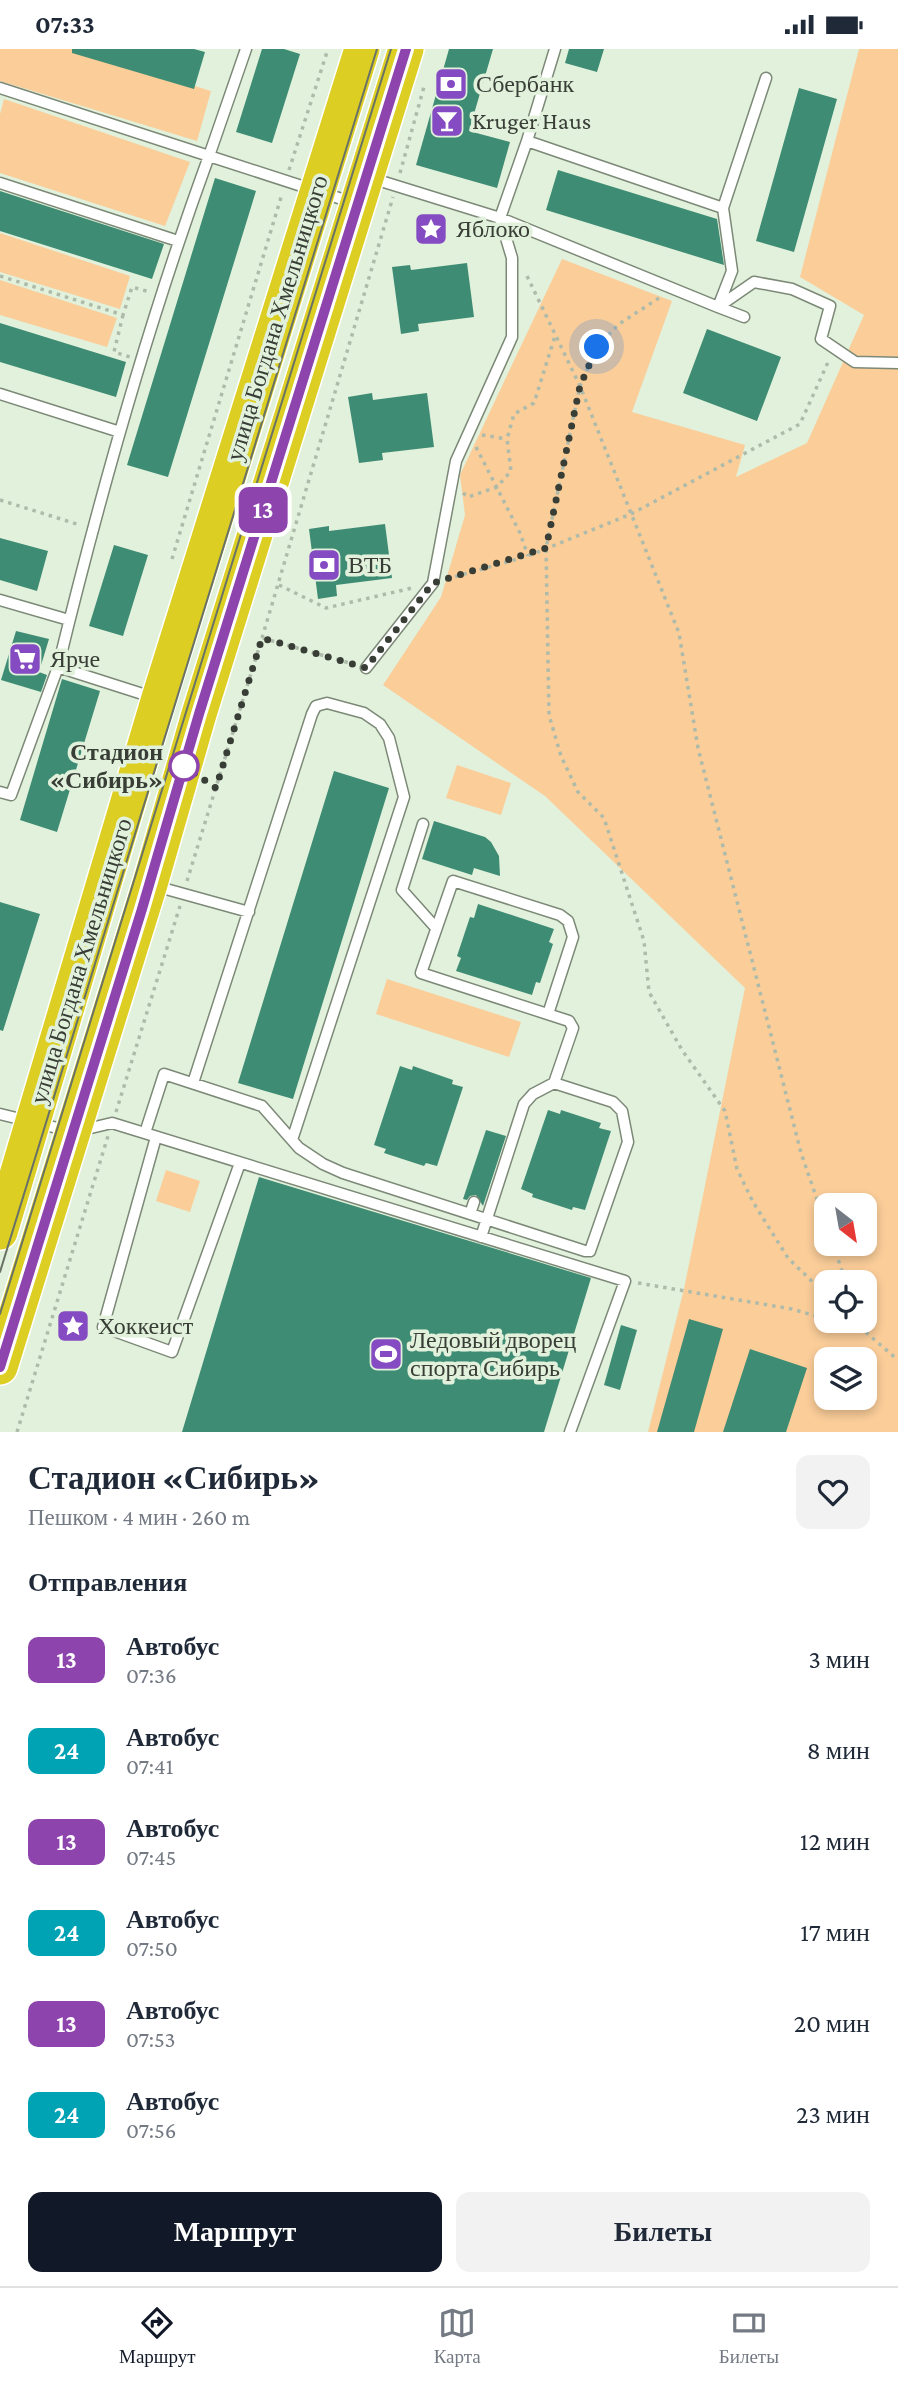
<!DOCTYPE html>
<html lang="ru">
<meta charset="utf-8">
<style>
:root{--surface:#fff;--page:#f2f2f3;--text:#1f2937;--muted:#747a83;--line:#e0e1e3;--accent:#111827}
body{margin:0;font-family:"Crimson Pro",serif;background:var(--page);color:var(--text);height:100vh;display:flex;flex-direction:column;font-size:26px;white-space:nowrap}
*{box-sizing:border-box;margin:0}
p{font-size:23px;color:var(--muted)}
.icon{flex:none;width:38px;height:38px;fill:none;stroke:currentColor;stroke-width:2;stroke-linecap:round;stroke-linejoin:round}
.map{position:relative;height:1383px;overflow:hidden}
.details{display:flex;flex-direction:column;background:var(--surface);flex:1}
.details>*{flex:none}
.badge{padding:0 14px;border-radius:10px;font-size:24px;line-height:46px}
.needle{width:46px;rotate:149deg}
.fabs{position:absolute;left:814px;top:1144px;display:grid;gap:14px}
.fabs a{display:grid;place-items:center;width:63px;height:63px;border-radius:14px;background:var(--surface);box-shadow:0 4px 10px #0003;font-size:35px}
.you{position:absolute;width:35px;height:35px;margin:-18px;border:5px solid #fff;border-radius:50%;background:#1a73e8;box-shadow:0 0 0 10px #1a73e833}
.map>.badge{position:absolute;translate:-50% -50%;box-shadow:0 0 0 4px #fff}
h2{padding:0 28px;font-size:26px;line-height:63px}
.round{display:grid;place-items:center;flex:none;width:74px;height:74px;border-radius:14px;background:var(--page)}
.head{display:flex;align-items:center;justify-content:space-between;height:119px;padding:0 28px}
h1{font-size:33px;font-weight:800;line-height:52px}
.action{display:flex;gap:14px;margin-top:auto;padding:14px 28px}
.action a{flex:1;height:80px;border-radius:14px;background:var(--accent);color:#fff;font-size:28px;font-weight:800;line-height:80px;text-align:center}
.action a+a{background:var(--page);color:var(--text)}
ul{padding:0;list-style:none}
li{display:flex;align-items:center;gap:21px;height:91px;padding:0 28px}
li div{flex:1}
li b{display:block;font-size:26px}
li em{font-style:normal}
li .badge{min-width:77px;font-weight:700;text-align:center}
.status{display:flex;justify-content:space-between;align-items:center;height:49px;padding:0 35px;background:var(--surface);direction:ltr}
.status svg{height:19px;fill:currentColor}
.tab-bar{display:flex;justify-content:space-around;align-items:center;height:98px;border-top:2px solid var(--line);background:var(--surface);font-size:19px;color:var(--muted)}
.tab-bar a{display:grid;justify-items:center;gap:4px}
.tab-bar .current{color:var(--accent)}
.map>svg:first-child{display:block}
.green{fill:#facd99;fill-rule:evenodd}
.building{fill:#3f8c74}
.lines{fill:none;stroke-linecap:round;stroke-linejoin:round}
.lane-casing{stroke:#7c8977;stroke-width:13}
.highway-casing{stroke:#fff;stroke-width:38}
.path{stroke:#afbbaa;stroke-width:3.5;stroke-dasharray:3.5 5;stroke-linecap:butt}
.lane{stroke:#fff;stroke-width:10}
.highway{stroke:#ddce23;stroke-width:35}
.tram{stroke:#697266;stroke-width:2}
.line-casing{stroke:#fff;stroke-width:16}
.line{stroke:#8e44ad;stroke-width:10}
.walk{stroke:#383e36;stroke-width:7;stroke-dasharray:0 12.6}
.stop-dot{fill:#fff;stroke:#8e44ad;stroke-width:3.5}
.labels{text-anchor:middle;stroke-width:7;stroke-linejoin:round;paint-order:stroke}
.poi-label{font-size:24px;fill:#383e36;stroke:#e2f1dc;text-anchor:start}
.street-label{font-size:24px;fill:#383e36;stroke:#e2f1dc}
.stop-label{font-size:24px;font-weight:bold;fill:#383e36;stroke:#e2f1dc;text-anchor:end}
</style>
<div class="status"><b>07:33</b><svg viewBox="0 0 49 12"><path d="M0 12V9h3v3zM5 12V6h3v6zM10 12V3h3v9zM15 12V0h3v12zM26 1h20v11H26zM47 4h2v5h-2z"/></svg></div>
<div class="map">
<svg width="898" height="1383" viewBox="0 0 898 1383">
<rect width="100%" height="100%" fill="#e2f1dc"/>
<path class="green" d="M0 0H74L211 42 197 92 0 32Z
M859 0H898V1383H648L684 1240 745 939 545 747 383 636 441 548 465 466 460 426 562 210 672 252 632 363 745 396 736 428 807 394 864 266 800 228ZM826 1157H864V1195H826ZM826 1234H864V1272H826ZM826 1311H864V1349H826Z
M4 50 190 113 165 177 0 124V65Z
M0 184 130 227 120 260 0 223Z
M0 231 117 269 107 298 0 266Z
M457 716 511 734 501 766 446 749Z
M387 930 521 973 509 1008 376 965Z
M166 1121 200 1132 190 1163 156 1152Z"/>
<path class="building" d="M72 0H194L205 3 194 40 72 4Z
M262 0H284L300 5 272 94 236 83Z
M449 0H493L469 82 510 93 497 139 416 116Z
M569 0H604L597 23 565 14Z
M799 39 837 50 794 203 756 192Z
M558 121 717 170 724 216 546 161Z
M215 129 256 142 168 428 127 416Z
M0 142 164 195 152 230 0 182Z
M467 214 474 268 418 275 419 282 401 285 392 218 410 216 411 221Z
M0 274 126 313 116 348 0 313Z
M707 280 781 308 757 372 683 344Z
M372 344 373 351 427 344 434 398 382 404 383 411 359 414 348 348Z
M385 475 392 529 336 536 337 547 318 550 309 480 329 477V482Z
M0 489 48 502 37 542 0 531Z
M114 496 148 506 123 587 89 577Z
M16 582 49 590 39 623 47 626 41 643 1 631Z
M62 630 100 642 57 783 20 771Z
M334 722 389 739 293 1050 238 1034Z
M434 772 485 788 491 793 499 807 500 827 474 819 472 826 422 810Z
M0 853 40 865 3 982 0 981Z
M478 855 554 880 549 893 553 895 540 934 536 933 532 946 456 922 461 909 457 907 470 868 474 869Z
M400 1017 412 1021 413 1017 453 1031 452 1035 463 1038 437 1117 426 1114 424 1117 384 1104 386 1100 374 1096Z
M548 1061 560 1065 561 1061 601 1074 599 1079 611 1082 585 1161 573 1158 572 1161 532 1148 533 1145 521 1140Z
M486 1081 506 1087 483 1157 476 1146 470 1147 467 1151 463 1150Z
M259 1128 591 1229 544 1383H182Z
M689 1270 723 1280 694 1383H657Z
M621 1276 637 1281 620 1341 604 1336Z
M750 1300 807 1319 786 1383H723Z"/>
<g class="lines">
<defs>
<path id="lane" d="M246 0 209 107 351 153
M555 0 527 92 723 159 766 29
M0 39 209 107C148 274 100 445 58 618L152 648
M371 129 500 169 718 258 732 222 723 159
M0 134 178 192
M718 258 754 233 792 240 830 257 821 290 855 313 898 314
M718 258 744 268
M0 345 120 383
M0 551 69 571
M366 619 433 534 456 412 512 288V209L500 169 527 92
M0 743 11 746 58 618
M423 775 402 841 436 879
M155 837 249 863
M193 1034 312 665 316 657 327 654 364 664 380 675 389 689 404 748 292 1091
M0 1065 74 1083 112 1074 625 1232 570 1383
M145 1084 164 1025 262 1057 299 1099 323 1115 343 1124 585 1202H590L628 1093 622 1062 613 1053 554 1034 573 979 569 972 421 924 453 832 560 866 568 872 573 888 548 965
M156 1088 103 1278 172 1303 240 1114
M470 1165 474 1153
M481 1188 524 1055 533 1045 554 1034"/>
<path id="highway" d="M0 1183 159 649 362 0
M0 1318 150 835 199 665 406 0"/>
</defs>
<use href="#lane" class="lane-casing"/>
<use href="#highway" class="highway-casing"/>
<path class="path" d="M289 121 328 0
M400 124 425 34
M0 227 123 266 132 238 150 243
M527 227 580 337 679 584 698 699 801 1104 826 1176
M659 249 619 275 597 298 580 337 546 499 549 666 561 707 578 743 604 769 644 892 649 943 682 1001 725 1062 737 1120 753 1153 788 1209 826 1246
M123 266 114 303 130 308
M482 386 507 390
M476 398 520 484 528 507
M463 444 468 448 497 438 511 422 507 390 514 365 534 354 555 287
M0 451 80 476
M172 510 282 145
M447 530 528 507 631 465 800 375 829 311
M279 536 326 559 412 539
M262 589 393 148
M187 832 262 589 353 615
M116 1063 180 857
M833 1195 846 1234
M638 1234 792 1260 826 1270
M834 1272 862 1280 898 1311
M854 1272 861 1279
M17 1383 108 1087"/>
<use href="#lane" class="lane"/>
<use href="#highway" class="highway"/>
<path class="tram" d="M0 1223 377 0
M0 1265 391 0"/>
</g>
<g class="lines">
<defs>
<path id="line" d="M0 1318 142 860 199 665 406 0"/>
</defs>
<use href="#line" class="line-casing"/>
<use href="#line" class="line"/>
<path class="walk" d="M184 717 216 739 262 589 366 619 433 534 546 499 580 337 597 298"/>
</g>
<defs>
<symbol id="bank-square" viewBox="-11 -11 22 22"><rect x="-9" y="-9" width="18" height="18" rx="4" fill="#844bc2" stroke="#e2f1dc"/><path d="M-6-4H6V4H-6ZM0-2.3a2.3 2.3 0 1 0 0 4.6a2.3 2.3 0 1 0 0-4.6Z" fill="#fff"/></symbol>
<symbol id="bar-square" viewBox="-11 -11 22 22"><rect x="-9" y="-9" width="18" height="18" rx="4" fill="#844bc2" stroke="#e2f1dc"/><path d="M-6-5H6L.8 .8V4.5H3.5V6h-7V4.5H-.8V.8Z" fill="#fff"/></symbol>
<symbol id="sight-square" viewBox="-11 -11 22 22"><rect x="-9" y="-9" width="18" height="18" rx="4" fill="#844bc2" stroke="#e2f1dc"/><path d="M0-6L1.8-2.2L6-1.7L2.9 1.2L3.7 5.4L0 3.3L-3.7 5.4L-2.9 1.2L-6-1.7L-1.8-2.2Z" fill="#fff"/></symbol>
<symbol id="supermarket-square" viewBox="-11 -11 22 22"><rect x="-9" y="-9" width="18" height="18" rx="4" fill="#844bc2" stroke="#e2f1dc"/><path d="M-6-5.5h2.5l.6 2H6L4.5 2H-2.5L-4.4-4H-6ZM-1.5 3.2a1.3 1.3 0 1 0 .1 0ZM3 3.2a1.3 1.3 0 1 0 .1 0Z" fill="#fff"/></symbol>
<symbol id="stadium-square" viewBox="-11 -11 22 22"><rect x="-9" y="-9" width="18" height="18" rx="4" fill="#844bc2" stroke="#e2f1dc"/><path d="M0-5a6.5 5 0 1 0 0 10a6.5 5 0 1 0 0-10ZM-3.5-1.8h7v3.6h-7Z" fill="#fff"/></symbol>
</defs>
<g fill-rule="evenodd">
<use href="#bank-square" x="432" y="16" width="38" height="38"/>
<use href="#bar-square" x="428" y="53" width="38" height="38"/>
<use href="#sight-square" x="412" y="161" width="38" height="38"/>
<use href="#bank-square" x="305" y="497" width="38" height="38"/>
<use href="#supermarket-square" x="6" y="591" width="38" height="38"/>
<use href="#sight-square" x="54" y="1258" width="38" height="38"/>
<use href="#stadium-square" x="367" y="1286" width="38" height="38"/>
</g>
<circle class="stop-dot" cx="184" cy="717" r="14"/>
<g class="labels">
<g class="poi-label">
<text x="476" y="43">Сбербанк</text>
<text x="472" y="80">Kruger Haus</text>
<text x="456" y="188">Яблоко</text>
<text x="348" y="524">ВТБ</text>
<text x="50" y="618">Ярче</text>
<text x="98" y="1285">Хоккеист</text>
<text x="410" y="1299">Ледовый дворец<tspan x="410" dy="28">спорта Сибирь</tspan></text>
</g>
<g class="street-label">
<text transform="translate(277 269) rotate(-73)" y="8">улица Богдана Хмельницкого</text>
<text transform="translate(81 912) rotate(-73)" y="8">улица Богдана Хмельницкого</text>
</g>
<g class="stop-label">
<text x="163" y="711">Стадион<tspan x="163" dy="28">«Сибирь»</tspan></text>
</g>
</g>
</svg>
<div class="fabs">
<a><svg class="needle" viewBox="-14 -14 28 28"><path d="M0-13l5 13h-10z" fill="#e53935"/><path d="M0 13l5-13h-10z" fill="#747a83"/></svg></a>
<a><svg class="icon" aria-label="locate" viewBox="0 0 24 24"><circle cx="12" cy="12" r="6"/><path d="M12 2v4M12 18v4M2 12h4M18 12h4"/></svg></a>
<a><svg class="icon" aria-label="layers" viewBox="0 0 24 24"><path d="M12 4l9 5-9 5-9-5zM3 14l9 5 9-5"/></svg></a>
</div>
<div class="you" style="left:597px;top:298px"></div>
<b class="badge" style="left:263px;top:461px;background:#8e44ad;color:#fff">13</b>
</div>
<section class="details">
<div class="head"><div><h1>Стадион «Сибирь»</h1><p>Пешком · 4 мин · 260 m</p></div><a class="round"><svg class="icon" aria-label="heart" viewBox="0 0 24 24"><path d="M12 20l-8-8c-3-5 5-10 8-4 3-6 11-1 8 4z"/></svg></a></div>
<h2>Отправления</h2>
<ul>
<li><span class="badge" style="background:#8e44ad;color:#fff">13</span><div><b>Автобус</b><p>07:36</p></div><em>3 мин</em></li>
<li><span class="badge" style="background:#00a3b4;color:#fff">24</span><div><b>Автобус</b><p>07:41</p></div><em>8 мин</em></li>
<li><span class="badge" style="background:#8e44ad;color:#fff">13</span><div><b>Автобус</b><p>07:45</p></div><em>12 мин</em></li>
<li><span class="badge" style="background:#00a3b4;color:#fff">24</span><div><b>Автобус</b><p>07:50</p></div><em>17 мин</em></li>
<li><span class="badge" style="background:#8e44ad;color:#fff">13</span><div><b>Автобус</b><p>07:53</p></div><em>20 мин</em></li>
<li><span class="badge" style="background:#00a3b4;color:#fff">24</span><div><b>Автобус</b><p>07:56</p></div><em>23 мин</em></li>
</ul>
<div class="action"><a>Маршрут</a><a>Билеты</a></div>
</section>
<nav class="tab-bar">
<a class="current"><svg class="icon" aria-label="directions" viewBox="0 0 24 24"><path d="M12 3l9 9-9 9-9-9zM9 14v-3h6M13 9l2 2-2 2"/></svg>Маршрут</a>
<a><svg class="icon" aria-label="map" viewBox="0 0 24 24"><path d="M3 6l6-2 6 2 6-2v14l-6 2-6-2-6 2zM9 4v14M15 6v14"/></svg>Карта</a>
<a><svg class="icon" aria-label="tickets" viewBox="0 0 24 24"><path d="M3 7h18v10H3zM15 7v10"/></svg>Билеты</a>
</nav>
